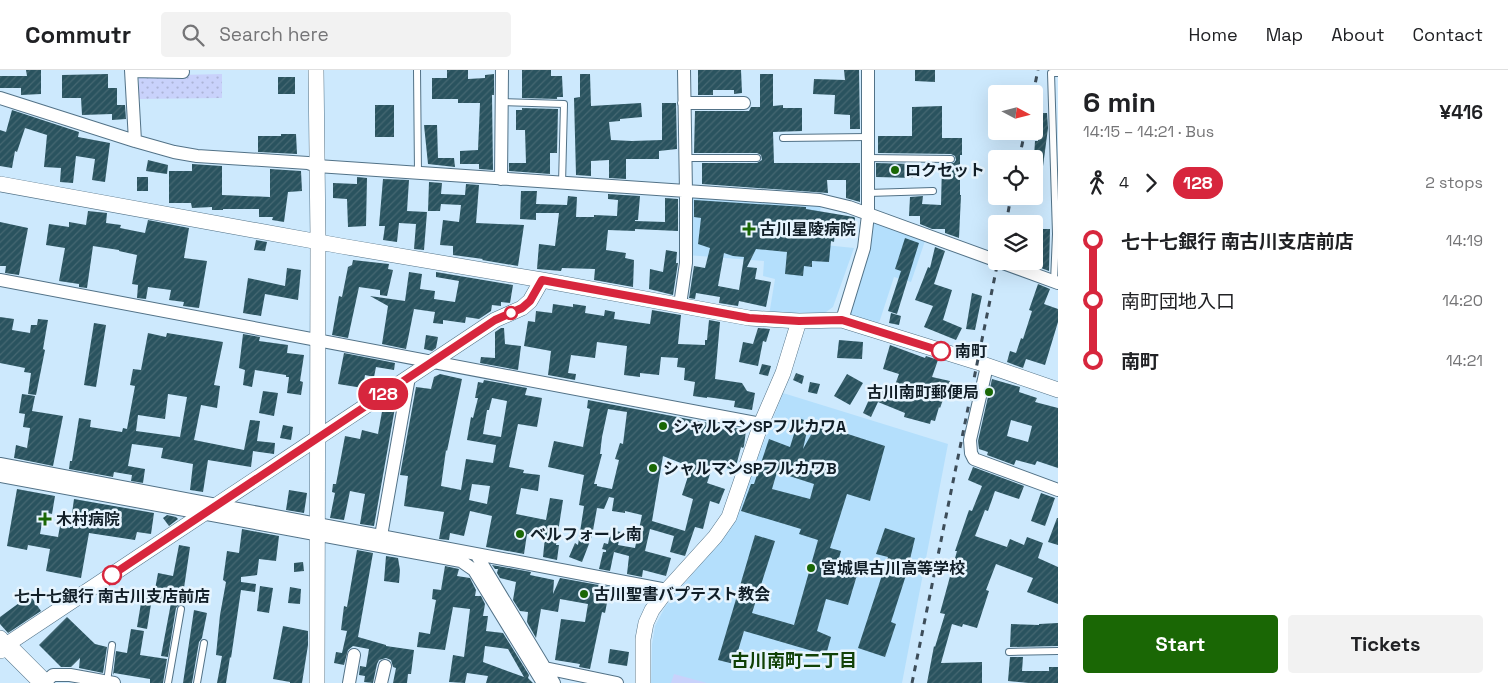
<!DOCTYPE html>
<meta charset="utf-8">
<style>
:root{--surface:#fff;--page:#f2f2f2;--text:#202124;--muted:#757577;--line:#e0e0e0;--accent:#1a6705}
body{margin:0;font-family:"Space Grotesk","Noto Sans JP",sans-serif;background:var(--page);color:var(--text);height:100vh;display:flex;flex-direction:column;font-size:19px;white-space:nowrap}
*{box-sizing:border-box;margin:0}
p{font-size:16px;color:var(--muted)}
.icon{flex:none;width:28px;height:28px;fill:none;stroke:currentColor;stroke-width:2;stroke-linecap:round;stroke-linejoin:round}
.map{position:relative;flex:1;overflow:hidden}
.side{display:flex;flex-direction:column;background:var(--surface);width:450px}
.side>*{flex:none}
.badge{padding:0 10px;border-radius:16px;font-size:18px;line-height:32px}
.needle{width:32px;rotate:97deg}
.fabs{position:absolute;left:988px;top:15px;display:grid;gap:10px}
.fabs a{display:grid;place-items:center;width:55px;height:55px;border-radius:5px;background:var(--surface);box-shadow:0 5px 20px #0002;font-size:25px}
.map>.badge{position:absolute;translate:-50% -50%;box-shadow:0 0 0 2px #fff}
.legs{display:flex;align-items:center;gap:8px;height:55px;padding:0 25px;font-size:16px}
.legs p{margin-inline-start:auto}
.head{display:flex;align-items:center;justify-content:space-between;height:85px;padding:0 25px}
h1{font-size:28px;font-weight:600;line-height:38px}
.cta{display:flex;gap:10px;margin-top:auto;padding:10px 25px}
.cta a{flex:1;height:58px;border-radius:5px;background:var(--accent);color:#fff;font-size:20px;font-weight:600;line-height:58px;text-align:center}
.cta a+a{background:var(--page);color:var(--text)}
ul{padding:0 25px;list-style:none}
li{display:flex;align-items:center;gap:18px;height:60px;font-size:19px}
li i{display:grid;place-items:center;width:8px;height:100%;margin:0 6px;background:currentColor}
li i::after{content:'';width:12px;height:12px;margin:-6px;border:4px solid;border-radius:50%;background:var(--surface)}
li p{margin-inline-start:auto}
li:first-child i{background:linear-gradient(#0000 50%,currentColor 0)}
li:last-child i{background:linear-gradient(currentColor 50%,#0000 0)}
header{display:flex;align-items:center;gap:30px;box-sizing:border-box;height:70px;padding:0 25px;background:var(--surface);border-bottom:1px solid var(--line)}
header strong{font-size:24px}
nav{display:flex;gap:28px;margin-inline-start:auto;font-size:18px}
.search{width:350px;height:45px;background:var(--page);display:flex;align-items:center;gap:12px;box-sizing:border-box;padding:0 18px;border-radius:5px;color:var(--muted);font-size:19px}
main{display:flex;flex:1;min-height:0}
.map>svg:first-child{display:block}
.built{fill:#b4dffc}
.grass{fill:url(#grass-dots)}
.garden{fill:#c9d2fb}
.building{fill:url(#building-hatch);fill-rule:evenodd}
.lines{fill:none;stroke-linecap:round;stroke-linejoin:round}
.service-casing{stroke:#527287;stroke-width:8}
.minor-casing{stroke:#527287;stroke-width:14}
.tertiary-casing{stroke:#527287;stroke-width:16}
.primary-casing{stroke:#527287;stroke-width:20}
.service{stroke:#fff;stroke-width:6}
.minor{stroke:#fff;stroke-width:12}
.tertiary{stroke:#fff;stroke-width:15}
.primary{stroke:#fff;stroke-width:19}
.rail{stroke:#3d4d59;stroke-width:3;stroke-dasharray:6 6;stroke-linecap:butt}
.line-1-casing{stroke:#fff;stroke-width:11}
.line-1{stroke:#d7263d;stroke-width:8}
.poi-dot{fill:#1a6705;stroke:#e6f4fe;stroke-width:2}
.stop-1-dot{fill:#fff;stroke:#d7263d;stroke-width:2.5}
.labels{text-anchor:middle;stroke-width:5;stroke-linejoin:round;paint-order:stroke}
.poi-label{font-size:16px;font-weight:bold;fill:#111e27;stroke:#e6f4fe;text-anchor:start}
.stop-label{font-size:16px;font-weight:bold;fill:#111e27;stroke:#e6f4fe;text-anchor:start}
.neighbourhood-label{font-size:18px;font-weight:bold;fill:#114106;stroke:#e6f4fe}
</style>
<header>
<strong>Commutr</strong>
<div class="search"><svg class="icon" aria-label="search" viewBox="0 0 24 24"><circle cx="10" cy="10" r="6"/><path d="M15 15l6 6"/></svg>Search here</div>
<nav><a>Home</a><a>Map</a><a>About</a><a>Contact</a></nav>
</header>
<main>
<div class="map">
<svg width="1058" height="613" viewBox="0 0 1058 613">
<defs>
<pattern id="grass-dots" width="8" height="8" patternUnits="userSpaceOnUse" patternTransform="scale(1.25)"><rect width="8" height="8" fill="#c9d2fb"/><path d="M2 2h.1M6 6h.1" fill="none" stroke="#acb4d7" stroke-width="1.8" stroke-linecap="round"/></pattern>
<pattern id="building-hatch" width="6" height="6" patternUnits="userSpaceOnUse" patternTransform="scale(1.25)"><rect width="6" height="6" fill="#2a535f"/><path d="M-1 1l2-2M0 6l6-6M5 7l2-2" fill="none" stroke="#466872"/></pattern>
</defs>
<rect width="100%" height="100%" fill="#cde9fd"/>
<path class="built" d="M688 126 821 135 815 174 854 178 833 237 822 245H769L775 209 763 206 764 191 687 185Z
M871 152 925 171 911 212 894 207 879 253 849 245Z
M783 323 948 374 902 613H651L652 574 655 556 665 537 730 459Z"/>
<path class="grass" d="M222 4V28L139 29V6Z"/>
<path class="garden" d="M674 604 707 613H671Z"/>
<path class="building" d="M26 0H41V24L21 25V18H0V6H27Z
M447 0H468V9L485 8V5L494 4V25H492L493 100 479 99V94H460V81L478 80 480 33H458V29H432V8H447Z
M522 0H551V6H562L563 27H557V29L522 28Z
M698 0H741L742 23 734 24V20H713V25H698Z
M844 0H859L860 59H850V45L834 44 835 25 813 24 814 9 845 10Z
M915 0H935V12L915 11Z
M108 4V18H117V35H125L126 49 112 50V44L82 45 81 28H62V5Z
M580 4H590L591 36 641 33 642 47 620 49V51L609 52 611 70 632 71 662 70V33H676L677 79 659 81V89H626V109L609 108V90L591 91V106L576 105 574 28 580 27Z
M760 4H773V36L783 35V38H802V61L773 62 774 93H860V132L846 128V110H827L828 123 702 114V93H757L762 90 761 85 757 83H694L695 41H749L751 37H760Z
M278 7H295V24H278Z
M375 35H394V67H375Z
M942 36V68H962V85H960V125H961L959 168 945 163V159H932L920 154V146H909L910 127 923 126 922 134 941 135 942 94 954 93 956 90 955 86 951 84 878 83V66H912V37Z
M522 38 558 39 557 83H550V104L509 101V93H526L525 60H516V40H522Z
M12 40 79 62 78 67 110 73 105 112 92 110 95 89 76 86 73 113 60 112 61 98 44 97 47 65 25 58 17 82 15 81 12 98 0 96V60L6 62Z
M1039 43H1047L1048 58 1039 127H1034V87L1035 71H1038Z
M424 55H437L438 88H454L455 97 428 94Z
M281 64H296L297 84 258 82V66H281Z
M148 90 168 95 167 104 146 101Z
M876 93 913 94V108L876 107Z
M192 94 222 96V125L270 127V99L301 101 302 121 288 122 284 152 272 150 273 147H259V139H223V140H212V137L192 138 191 133H169V101H192Z
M137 107H148V121H137Z
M357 107 367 108 366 156 348 157 347 129 333 128V113L357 114Z
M383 109 409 110 407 141 427 142 424 180 414 179 416 154 399 153 397 172 383 170 385 156H379Z
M429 112 442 113 441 124 465 125 466 114 479 115 476 153 524 155 518 196 482 190 483 189 453 185V176L440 175 443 150 459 152 461 135 441 134 440 141H428Z
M521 121H537L536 134 567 135 568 126 577 127 576 147H594V145L617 146 618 130 608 129V124L640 126 638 150H635V161L608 160 606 180 626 183 625 188 634 190 633 217 594 210 595 199 562 198 561 201 537 199 539 174 555 176 559 143H536V150L520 149Z
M665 128 678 129V161L635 159V151L665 152Z
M694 130 806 137V139L854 147 855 148 853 165 835 162 834 172 831 171 829 192 812 191V197L804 196 803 206 785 204 787 182 756 179 747 197 757 198 755 209 771 212 766 237 739 231 738 236 719 233 720 227 696 223 695 229 689 228 694 196 705 198 710 178 698 174 701 148 694 147ZM724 183 733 186 744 187 739 220 718 216Z
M88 141 107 143 106 153 121 155 120 158 145 163 148 150 189 158 184 188 207 191 199 238 183 236 184 232 169 230 171 220 148 217 146 229 137 228 138 215 132 214 137 185 119 181V180L93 176 87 218 79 217V214L59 211 65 178 46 175 49 154 69 157V152L86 155Z
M0 152 28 158 19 205 5 203 6 196H0Z
M1034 159H1050L1049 201 1041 198 1042 185H1034Z
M905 168 919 173 897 244 888 241 901 201 895 199Z
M256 170 267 172 265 181 254 180Z
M935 177 945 181 934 214 952 220 943 250 962 258 956 270 924 257 933 236 915 230 928 197 930 198Z
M666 180 677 182 676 193H678L673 225 649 219 650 199 663 202Z
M353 190 389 194 388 199 393 200 387 226 380 225V220L359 217 348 268 332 265 339 226 342 227 348 197 352 195Z
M287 198 301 200 298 230 265 224 261 246 243 243 248 208 285 216Z
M409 202 422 204 420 219 435 221 434 229 455 232 459 211 436 207V202L513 215 510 233 501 232V236L492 235 491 241 479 249 466 247 465 253 443 250V254L433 253 435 242 414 239 406 279 382 274 388 236 370 226 405 231Z
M1038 214 1050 219 1044 234 1058 239V252L1045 295 1026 289 1023 298 1007 292 1010 281 1016 283 1021 268 1023 269 1032 241 1029 240Z
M972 223 982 226 975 260 966 259Z
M553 234 573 237V234L586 236 585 243 604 246 605 240 615 242 614 249 650 254 652 240 681 245 678 274 705 275V270H707L709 250 720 252 715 309 742 313 747 321 755 323 752 340 734 337 735 331 707 327V328L693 326 695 312 684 310 685 298 677 297 678 288 661 287 659 305 640 303V307L624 305 627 276 597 272 595 288 571 285 568 303 576 304 575 310 548 305 551 281 524 276 528 251 535 252 536 241 552 243Z
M891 243 901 246 899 255 889 253Z
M0 247 14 249 12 260 30 263 31 255H37L38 249 48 250 43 279 45 280 36 325 28 324 31 303 24 302 25 298 0 293Z
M94 253 106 255 96 317 84 315Z
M501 258H504L505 274 521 276 518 300 480 293 481 287 495 288V262Z
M758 258 770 259 766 272 763 271 758 296 739 292 743 272 753 274Z
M148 263 166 267 167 263 223 272 214 315 220 316 217 338 201 335 194 370 244 380 250 350 260 351 257 371 275 373 274 384 253 381 251 397 208 390 203 422 190 420 193 394 161 388 163 378 132 374 128 396 145 399 143 413 131 411 132 405 114 402 113 407 69 399 70 391H72L79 348 91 350 90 357 122 362 123 358 127 359 135 316 130 315 133 299 141 300ZM168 324 187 327 180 367 136 361 138 345 165 349Z
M243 264 260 267 259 271 288 275 287 283 304 285 300 311 303 312 301 325 287 323 289 307H286V305L255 300 252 317 243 315 245 300 239 298Z
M426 265 438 267 436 278 432 281 424 279Z
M839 270 863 272 862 289 837 288Z
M890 275 925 288 926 286 938 290 932 307 950 311 940 338 939 337 935 351 931 350 930 354 904 347 905 343 878 332 871 347 863 343 875 316 892 323 899 304 883 299Z
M344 283 395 293 394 300 376 297 374 307 365 305 363 318 338 314Z
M762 294 771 296 768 306 759 304Z
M796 303 804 306 802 314 793 310Z
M440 304 462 309 447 381 446 380 441 416 461 420 466 389 493 393 496 375 467 370 471 347 473 348 478 328H475L478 312 483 313 484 310 527 318 525 325 542 328 537 357 518 354 509 397 524 400 523 403 540 405 538 421 521 418 516 444 546 450 550 428 563 430 556 475H559L557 490 543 487 545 467 527 464 524 484 486 477 492 446 470 441 464 466 450 463 449 470 439 469 444 442 404 436 408 406 400 405 416 317 431 319 434 307ZM492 328 507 331 501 367 483 364 487 340H489ZM472 414 490 416 487 434 469 430Z
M847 304 863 313 850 335 834 326Z
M992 309 1020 317 1019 322 1037 328 1035 332 1058 338V398L1037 391 1035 395 1016 390 1014 395 987 385 988 382 979 379 978 371ZM1011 350 1032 356 1028 372 1007 366Z
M810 312 820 314 817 324 808 322Z
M263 321 278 323 274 346 259 343Z
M22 324 35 326 32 341 63 346 53 396 14 388 16 375 27 378 30 358 23 357 25 344 19 343Z
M391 330 396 332 374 456 360 454 365 424 350 421 344 450 330 448 335 423 332 422 333 414H336L345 366 360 369 362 360 378 364 383 336Z
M588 330 746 360 744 376 743 378 741 377 735 400 713 395 707 413 725 419 719 434 710 431 703 459 695 457 685 486 670 482 674 466 650 459 645 481 671 488 666 506 643 500 642 507 627 504 629 486 614 482 610 501 599 499 603 482H606V480L602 479 604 473 608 474 611 460 621 462 618 475 635 478 642 445 625 441V443L612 441 614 428 609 427 604 439 597 438 592 466 582 492 569 487 575 473 578 475 584 436 579 435 584 405 548 397 554 371 583 377 590 339 587 338ZM608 339 627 342 623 374 620 373 615 389 619 390 612 419 597 416V414H594L602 384H600L602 367ZM663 386 691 397 682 425 693 429 685 461 652 451Z
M799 348 809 352 803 379 817 354 885 376 870 431 847 424 830 478 841 481 836 499 857 505 848 535 826 529 817 561 831 567 826 585 744 561 734 594 718 590 755 465 775 471 752 543 794 555 818 470 799 464 801 459 741 441 751 414H754L769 369 790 377ZM777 402 814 414 810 429 772 419Z
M283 355 293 357 291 370 280 368Z
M973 397 1024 416 1019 429 995 421 988 441 985 440 975 466 1007 477 1010 469 1024 475 1027 467 1043 473 1038 488 1058 497V534L1027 522 1033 508 996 494 986 520 989 521 977 558 963 554 962 557 952 554 941 593 982 592V613H927L934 576 935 577 945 544 940 543 957 481H955L969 440 972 441 982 416 968 410Z
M17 419 55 426 52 444 44 442 40 464 58 467 60 456 70 458 74 429 154 443 151 464 137 462 135 470 89 463 81 508 46 501 50 479 28 475 27 480 7 476Z
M289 420 307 423 304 443 286 440Z
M1041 423 1055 428 1045 456 1031 451Z
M167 445 176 447 178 449 169 456 163 448Z
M1057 448H1058V475L1048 472Z
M885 458 915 468 907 502 891 552 896 554 885 587 858 578 888 487 876 484Z
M242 459 279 466 276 491 259 489 257 505 241 507V512L256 514 255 522 241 520 231 588 230 587 226 613H217L222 586 216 585 220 545 226 512 223 510 227 481 239 483Z
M179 475 190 477 184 518 180 534 176 538 168 587 161 586 171 533 153 530 158 503 173 506Z
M357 480 373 483 358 567 386 575V576L414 580 411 604H408L407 613H393L396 598 393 597 391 590 386 588 379 590 377 594 373 613 364 612 365 606 359 605 360 596 366 597 369 579 353 576 348 580 344 595 334 593 336 582 342 583 347 561 341 560 344 536 347 537Z
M386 486 398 488 400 500 399 513 384 511Z
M303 492 304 501 294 502V493Z
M492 495 531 502 530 505 554 510 553 524 560 508 610 517 605 543 602 542 590 599 579 597 580 594 555 590 561 549 585 552 588 534 560 529 558 542 541 539 536 568 527 552 528 542 520 541 513 530 516 512 500 508 497 503 498 499H495Z
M445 496 459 499 457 506 470 508 476 520 475 526H481L485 534 483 546H488L486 561 503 563 529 605 528 608 533 613H486L488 606 467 603 465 613 449 612 453 585 464 587 470 539 453 537 445 580 417 577 419 562 430 564 436 530 432 529 433 519 441 520ZM485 576 508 579 524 607 483 592Z
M260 516 273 518 269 543 257 541Z
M290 517 301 519 300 534 288 533Z
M30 525 41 541 8 563 0 554V547Z
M142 527 152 528 147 559 137 557Z
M194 540 207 543 202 568 199 572 192 613H183Z
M67 547 95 574 107 577 103 603 79 598 80 588 71 597H61L39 575Z
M1058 553V576L1010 577 1011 554 1039 555V554Z
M283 556 308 561V575L302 613H290V612L273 609Z
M131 559 144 561 140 585 167 589 163 613H150V609L114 603 113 605 116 581 127 583Z
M610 579 629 582 627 596 608 593Z
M1010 587H1023L1022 601H1049V597H1058V613H1029L1008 611Z"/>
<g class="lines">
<defs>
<path id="service" d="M417 0 418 103
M501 32 564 34 562 114
M783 68 868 67
M685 88H757
M868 88 951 89
M868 123 933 121
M1054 212 1056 164 1051 3H1058
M1009 582 1058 581
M107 612 112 575
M168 613 181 539
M197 613 204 573"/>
<path id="minor" d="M131 0 135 71
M131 1 183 2
M0 28 135 71 174 82 197 86 308 93 317 96 820 130 849 137 1058 213
M684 33H744
M501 109 502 0
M0 210 761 354
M680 235 686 193V123L684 0
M842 250 864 178 868 145V0
M987 296 970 370 971 383 974 389 1058 420
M0 394 667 520
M0 406 461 491 474 500 543 613
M381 466 409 307
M476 484 554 613
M540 601 545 598 617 613
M44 613 53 605H70L114 613
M349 613 354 585
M381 613 385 596"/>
<path id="tertiary" d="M316 0 318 170 317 613
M0 114 341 176 542 210 749 248 799 251 842 250 977 292 1058 320
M0 568 6 575 495 250 522 238 530 231 542 210
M643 613V569L646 553 652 540 667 520 715 467 729 447 761 354 783 303 799 251"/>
<path id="primary" d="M0 579 6 575 44 613"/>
</defs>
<use href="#service" class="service-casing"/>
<use href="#minor" class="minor-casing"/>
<use href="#tertiary" class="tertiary-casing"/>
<use href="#primary" class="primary-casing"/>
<use href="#service" class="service"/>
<use href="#minor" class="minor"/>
<use href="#tertiary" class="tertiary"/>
<use href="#primary" class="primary"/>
<path class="rail" d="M1033 24 1038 0
M1019 89 1025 61
M1006 154 1011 126
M912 613 998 191"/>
</g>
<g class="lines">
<defs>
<path id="line-1" d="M112 505 495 250 522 238 530 231 542 210 749 248 799 251 842 250 941 281"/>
</defs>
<use href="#line-1" class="line-1-casing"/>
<use href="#line-1" class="line-1"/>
</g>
<g class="poi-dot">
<circle cx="895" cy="100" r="5"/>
<path d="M746.5 151.5h5v5h5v5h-5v5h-5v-5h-5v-5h5z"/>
<circle cx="989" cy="322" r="5"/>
<circle cx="663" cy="356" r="5"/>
<circle cx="653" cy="398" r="5"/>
<path d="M42.5 441.5h5v5h5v5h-5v5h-5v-5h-5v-5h5z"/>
<circle cx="520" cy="464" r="5"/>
<circle cx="811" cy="498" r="5"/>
<circle cx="584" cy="524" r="5"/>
</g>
<g class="stop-1-dot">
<circle cx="511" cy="243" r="6"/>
<circle cx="941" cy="281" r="9"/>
<circle cx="112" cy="505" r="9"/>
</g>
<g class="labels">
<g class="poi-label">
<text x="905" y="106">ロクセット</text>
<text x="760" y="165">古川星陵病院</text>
<text x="979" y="328" text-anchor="end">古川南町郵便局</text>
<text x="673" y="362">シャルマンSPフルカワA</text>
<text x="663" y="404">シャルマンSPフルカワB</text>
<text x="56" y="455">木村病院</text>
<text x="530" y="470">ベルフォーレ南</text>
<text x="821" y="504">宮城県古川高等学校</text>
<text x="594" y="530">古川聖書バプテスト教会</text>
</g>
<g class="stop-label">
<text x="955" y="287">南町</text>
<text x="112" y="532" text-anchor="middle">七十七銀行 南古川支店前店</text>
</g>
<g class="neighbourhood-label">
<text x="794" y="597">古川南町二丁目</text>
</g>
</g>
</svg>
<div class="fabs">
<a><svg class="needle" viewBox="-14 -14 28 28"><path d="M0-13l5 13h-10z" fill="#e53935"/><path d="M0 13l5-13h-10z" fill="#757577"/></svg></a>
<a><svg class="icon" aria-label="locate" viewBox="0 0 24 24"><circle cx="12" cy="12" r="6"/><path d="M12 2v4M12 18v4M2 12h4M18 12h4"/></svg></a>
<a><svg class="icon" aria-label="layers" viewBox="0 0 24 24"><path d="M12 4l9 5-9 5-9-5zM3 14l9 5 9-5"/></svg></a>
</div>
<b class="badge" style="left:383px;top:324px;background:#d7263d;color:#fff">128</b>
</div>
<section class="side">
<div class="head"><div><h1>6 min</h1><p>14:15 – 14:21 · Bus</p></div><b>¥416</b></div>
<div class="legs"><svg class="icon" aria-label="walk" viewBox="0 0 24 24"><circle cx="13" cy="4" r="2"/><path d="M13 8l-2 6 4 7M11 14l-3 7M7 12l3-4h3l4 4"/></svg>4<svg class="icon" aria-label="forward" viewBox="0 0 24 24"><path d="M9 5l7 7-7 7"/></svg><b class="badge" style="background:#d7263d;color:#fff">128</b><p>2 stops</p></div>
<ul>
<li><i style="color:#d7263d"></i><b>七十七銀行 南古川支店前店</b><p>14:19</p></li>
<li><i style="color:#d7263d"></i><span>南町団地入口</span><p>14:20</p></li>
<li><i style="color:#d7263d"></i><b>南町</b><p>14:21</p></li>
</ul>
<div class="cta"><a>Start</a><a>Tickets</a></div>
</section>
</main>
